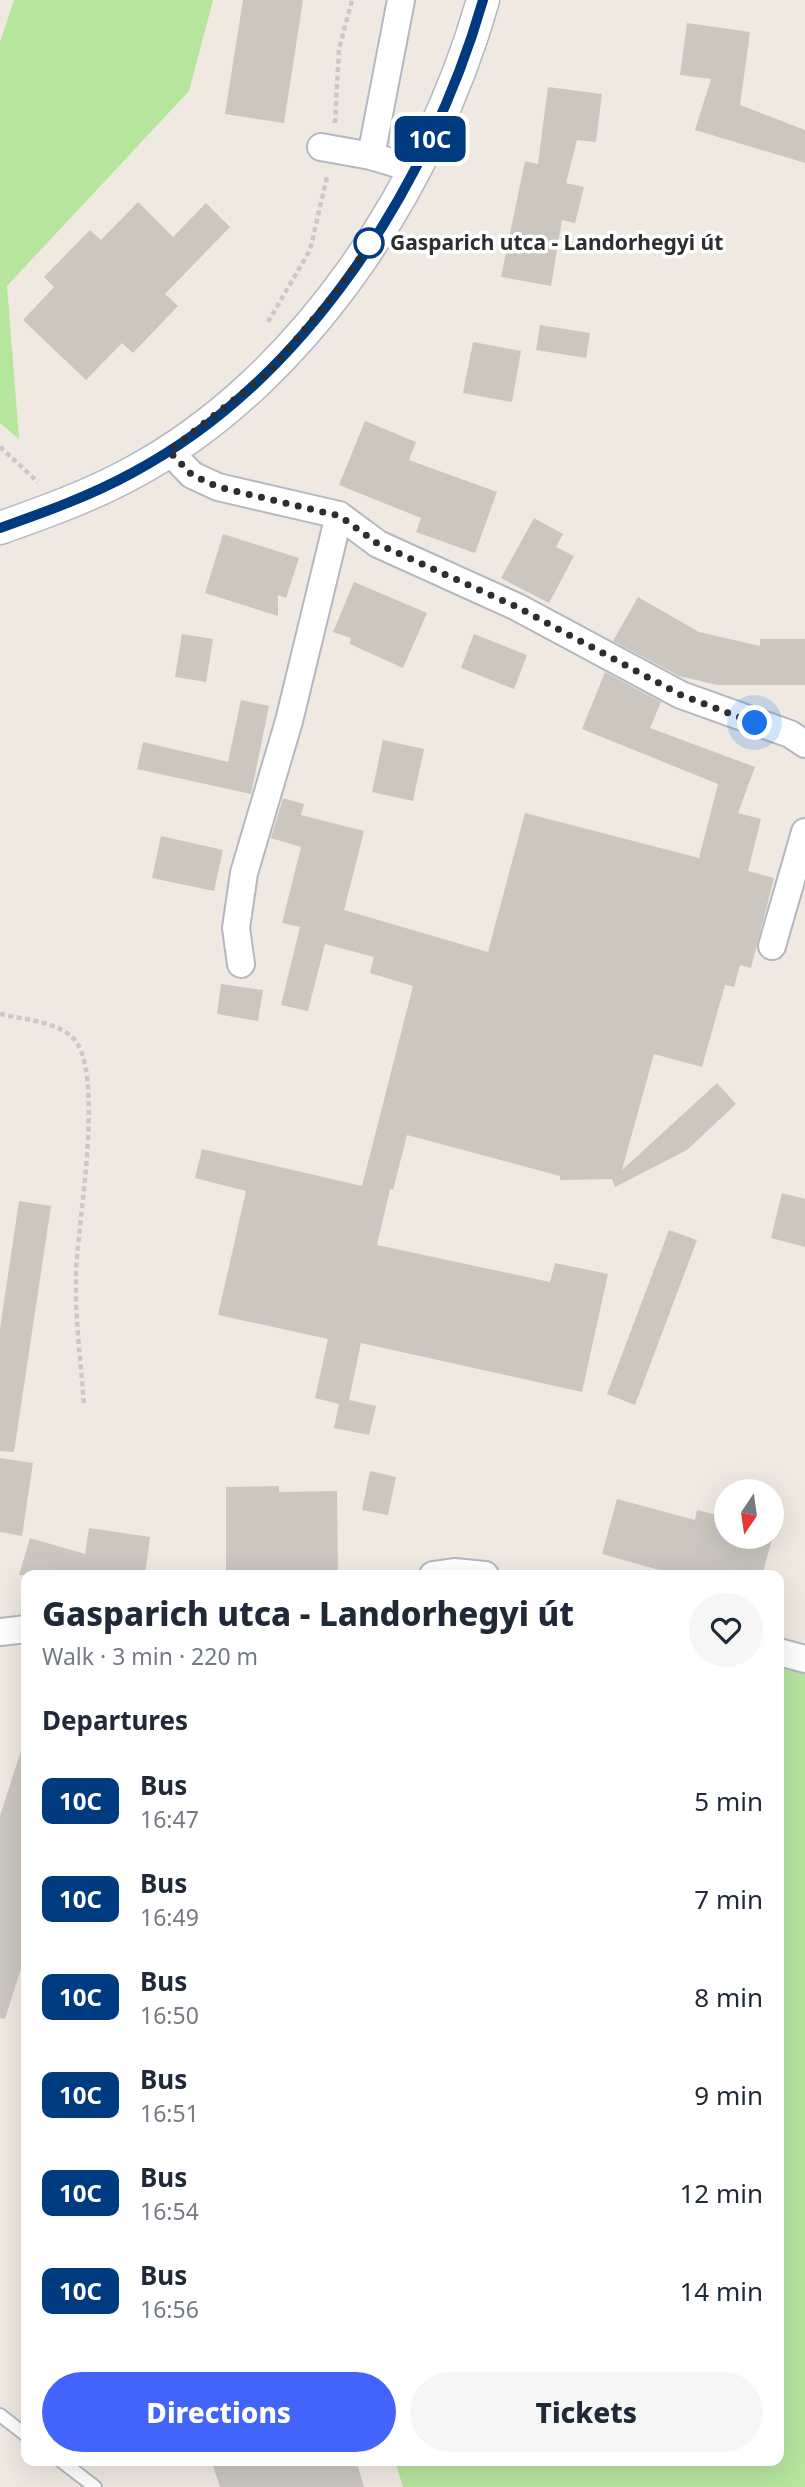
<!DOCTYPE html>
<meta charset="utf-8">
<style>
:root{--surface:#fff;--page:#f6f6f7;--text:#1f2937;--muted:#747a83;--accent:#4264fb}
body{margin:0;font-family:"Noto Sans",sans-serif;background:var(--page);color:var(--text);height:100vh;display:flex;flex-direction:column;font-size:26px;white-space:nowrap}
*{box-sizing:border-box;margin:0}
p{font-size:23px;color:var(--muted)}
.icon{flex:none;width:38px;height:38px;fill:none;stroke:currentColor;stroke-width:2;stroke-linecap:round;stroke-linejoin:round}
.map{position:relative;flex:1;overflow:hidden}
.details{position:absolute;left:21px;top:1570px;width:763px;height:896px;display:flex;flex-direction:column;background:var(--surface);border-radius:14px;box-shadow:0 7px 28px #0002}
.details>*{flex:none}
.badge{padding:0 14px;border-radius:10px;font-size:24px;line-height:46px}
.needle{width:46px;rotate:193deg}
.fabs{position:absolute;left:714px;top:1479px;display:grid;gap:14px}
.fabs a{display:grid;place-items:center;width:70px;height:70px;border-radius:50%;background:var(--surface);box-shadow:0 7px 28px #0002;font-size:35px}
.you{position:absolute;width:35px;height:35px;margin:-18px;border:5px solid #fff;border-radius:50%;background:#1a73e8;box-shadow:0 0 0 10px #1a73e833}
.map>.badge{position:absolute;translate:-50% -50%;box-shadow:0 0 0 4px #fff}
h2{padding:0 21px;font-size:26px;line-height:63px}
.round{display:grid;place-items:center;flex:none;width:74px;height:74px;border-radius:37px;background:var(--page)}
.overview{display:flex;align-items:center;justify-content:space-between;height:119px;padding:0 21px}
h1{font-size:33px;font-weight:800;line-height:52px}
.button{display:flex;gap:14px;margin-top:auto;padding:14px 21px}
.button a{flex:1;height:80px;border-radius:42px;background:var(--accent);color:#fff;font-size:28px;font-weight:800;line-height:80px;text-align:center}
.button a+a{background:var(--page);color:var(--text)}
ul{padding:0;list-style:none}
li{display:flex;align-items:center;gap:21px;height:98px;padding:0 21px}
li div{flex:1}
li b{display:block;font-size:26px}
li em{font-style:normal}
li .badge{min-width:77px;font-weight:700;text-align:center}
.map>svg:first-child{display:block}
.green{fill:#b6e59e}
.building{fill:#cbc7bf}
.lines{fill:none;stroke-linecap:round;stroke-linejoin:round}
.service-casing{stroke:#b4b7c1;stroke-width:16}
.minor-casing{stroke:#b4b7c1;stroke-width:30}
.tertiary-casing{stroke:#b4b7c1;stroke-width:35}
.path{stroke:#c9c9c9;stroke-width:4.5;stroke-dasharray:5 3.5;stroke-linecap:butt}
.service{stroke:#fff;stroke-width:12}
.minor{stroke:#fff;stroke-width:26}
.tertiary{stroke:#fff;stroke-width:32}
.line-casing{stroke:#fff;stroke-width:16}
.line{stroke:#003b80;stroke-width:10}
.walk{stroke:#2e2e2e;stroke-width:7;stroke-dasharray:0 12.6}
.stop-dot{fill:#fff;stroke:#003b80;stroke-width:3.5}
.labels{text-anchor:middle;stroke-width:7;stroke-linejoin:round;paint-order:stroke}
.stop-label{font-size:21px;font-weight:bold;fill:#2e2e2e;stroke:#fff;text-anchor:start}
</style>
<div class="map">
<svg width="805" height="2487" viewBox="0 0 805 2487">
<rect width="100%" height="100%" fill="#efe9e1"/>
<path class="green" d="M14 0H213L189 91 7 286 19 439 0 423V42Z
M779 1659 805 1666V2487H403L395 2461 779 2460Z"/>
<path class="building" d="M243 0H303L284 123 225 114Z
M687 23 750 32 740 105 805 130V163L695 130 711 79 680 75Z
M548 87 602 94 596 142 577 140 566 183 584 187 575 223 562 220 551 286 501 277 525 161 538 164Z
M138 202 173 237 206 203 230 227 165 294 178 306 133 353 122 343 86 380 23 320 54 287 44 277 90 230 101 240Z
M540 325 590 333 586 358 536 350Z
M473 342 521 351 512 402 463 393Z
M365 421 416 442 409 460 497 492 475 553 416 532 421 518 339 485Z
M534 518 563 534 556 547 574 556 549 603 501 578Z
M223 534 299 558 286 598 278 595V616L205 593Z
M354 582 427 613 403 668 350 644 351 638 333 632Z
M638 597 699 632 760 646V639H805V685H717L679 676 613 641Z
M182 634 213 639 206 682 175 677Z
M474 634 527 655 514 689 461 668Z
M605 672 661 702 650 728 755 767 738 813 761 819 748 871 774 878 751 968 740 965 734 987 725 985 702 1067 654 1054 622 1170 717 1083 736 1104 687 1150 615 1187 612 1179 560 1180V1176L407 1135 393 1190 390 1189 377 1245 550 1282 555 1263 608 1274 582 1392 361 1343 349 1400 376 1406 369 1435 334 1428 339 1404 315 1398 328 1339 218 1315 246 1191 195 1178 202 1149 362 1186 413 986 370 973 374 957 325 944 308 1011 281 1005 300 927 282 923 301 847 271 838 283 798 304 804 301 815 364 831 344 910 488 952 525 813 699 858 718 784 582 729Z
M241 700 269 706 251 794 137 769 143 742 228 762Z
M383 740 424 749 413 801 372 792Z
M161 836 223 850 214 891 152 878Z
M221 984 263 990 258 1021 217 1014Z
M782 1193 805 1199V1247L771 1238Z
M19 1201 51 1206 14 1452 0 1451V1329Z
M669 1230 697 1240 635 1405 607 1394Z
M0 1458 33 1463 22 1536 0 1532Z
M370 1471 396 1477 388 1515 362 1510Z
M279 1486V1492L337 1491 338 1575H226V1487Z
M617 1499 695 1520 697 1510 726 1517V1536H773L762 1575H677L602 1554Z
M89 1528 150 1537 145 1575H19L30 1538 85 1554Z
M21 1751H26V1953L5 2019 0 2018V1816Z
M211 2460H356L364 2487H220Z"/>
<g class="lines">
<defs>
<path id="service" d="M0 2415 26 2435
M60 2460 95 2487"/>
<path id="minor" d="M321 147 371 156 414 169
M371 156 401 0
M169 451 192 475 218 487 339 515 378 544 517 607 681 695 790 734 805 744
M772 946 805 832
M241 964 236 928 244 873 289 721 339 515
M433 1575 454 1572 485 1575
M0 1632 26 1629
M779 1652 805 1659"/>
<path id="tertiary" d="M0 528C45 512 90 496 132 473 304 381 431 184 483 0"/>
</defs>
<use href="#service" class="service-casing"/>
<use href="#minor" class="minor-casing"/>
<use href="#tertiary" class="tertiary-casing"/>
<path class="path" d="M335 123 339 49 352 0
M268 322 310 250 327 177
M0 447 38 482
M0 1014C21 1019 54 1021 71 1036 108 1067 76 1228 76 1277 75 1319 81 1363 84 1405"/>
<use href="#service" class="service"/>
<use href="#minor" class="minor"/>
<use href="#tertiary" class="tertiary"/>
</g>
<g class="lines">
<defs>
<path id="line" d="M0 528C45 512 90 496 132 473 305 381 430 185 483 0"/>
</defs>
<use href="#line" class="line-casing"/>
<use href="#line" class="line"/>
<path class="walk" d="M369 243 375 236 337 291 268 373 169 451 192 475 218 487 340 516 378 544 517 607 681 695 755 723"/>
</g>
<circle class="stop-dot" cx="369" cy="243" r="14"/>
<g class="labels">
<g class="stop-label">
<text x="390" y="250">Gasparich utca - Landorhegyi út</text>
</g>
</g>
</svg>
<div class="fabs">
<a><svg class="needle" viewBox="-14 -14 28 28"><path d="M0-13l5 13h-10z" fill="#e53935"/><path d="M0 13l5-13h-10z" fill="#747a83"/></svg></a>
</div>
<div class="you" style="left:755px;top:723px"></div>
<b class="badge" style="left:430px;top:139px;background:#003b80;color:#fff">10C</b>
<section class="details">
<div class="overview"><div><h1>Gasparich utca - Landorhegyi út</h1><p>Walk · 3 min · 220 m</p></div><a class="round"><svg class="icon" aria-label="heart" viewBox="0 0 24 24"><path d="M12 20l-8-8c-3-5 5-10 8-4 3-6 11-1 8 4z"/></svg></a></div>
<h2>Departures</h2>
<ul>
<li><span class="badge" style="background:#003b80;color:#fff">10C</span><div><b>Bus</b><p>16:47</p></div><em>5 min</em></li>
<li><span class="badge" style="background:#003b80;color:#fff">10C</span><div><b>Bus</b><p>16:49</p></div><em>7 min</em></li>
<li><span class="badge" style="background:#003b80;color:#fff">10C</span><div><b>Bus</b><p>16:50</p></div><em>8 min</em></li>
<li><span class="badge" style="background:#003b80;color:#fff">10C</span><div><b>Bus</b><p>16:51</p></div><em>9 min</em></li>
<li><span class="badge" style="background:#003b80;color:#fff">10C</span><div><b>Bus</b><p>16:54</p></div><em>12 min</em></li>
<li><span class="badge" style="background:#003b80;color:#fff">10C</span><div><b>Bus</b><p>16:56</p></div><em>14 min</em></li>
</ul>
<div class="button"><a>Directions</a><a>Tickets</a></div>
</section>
</div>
